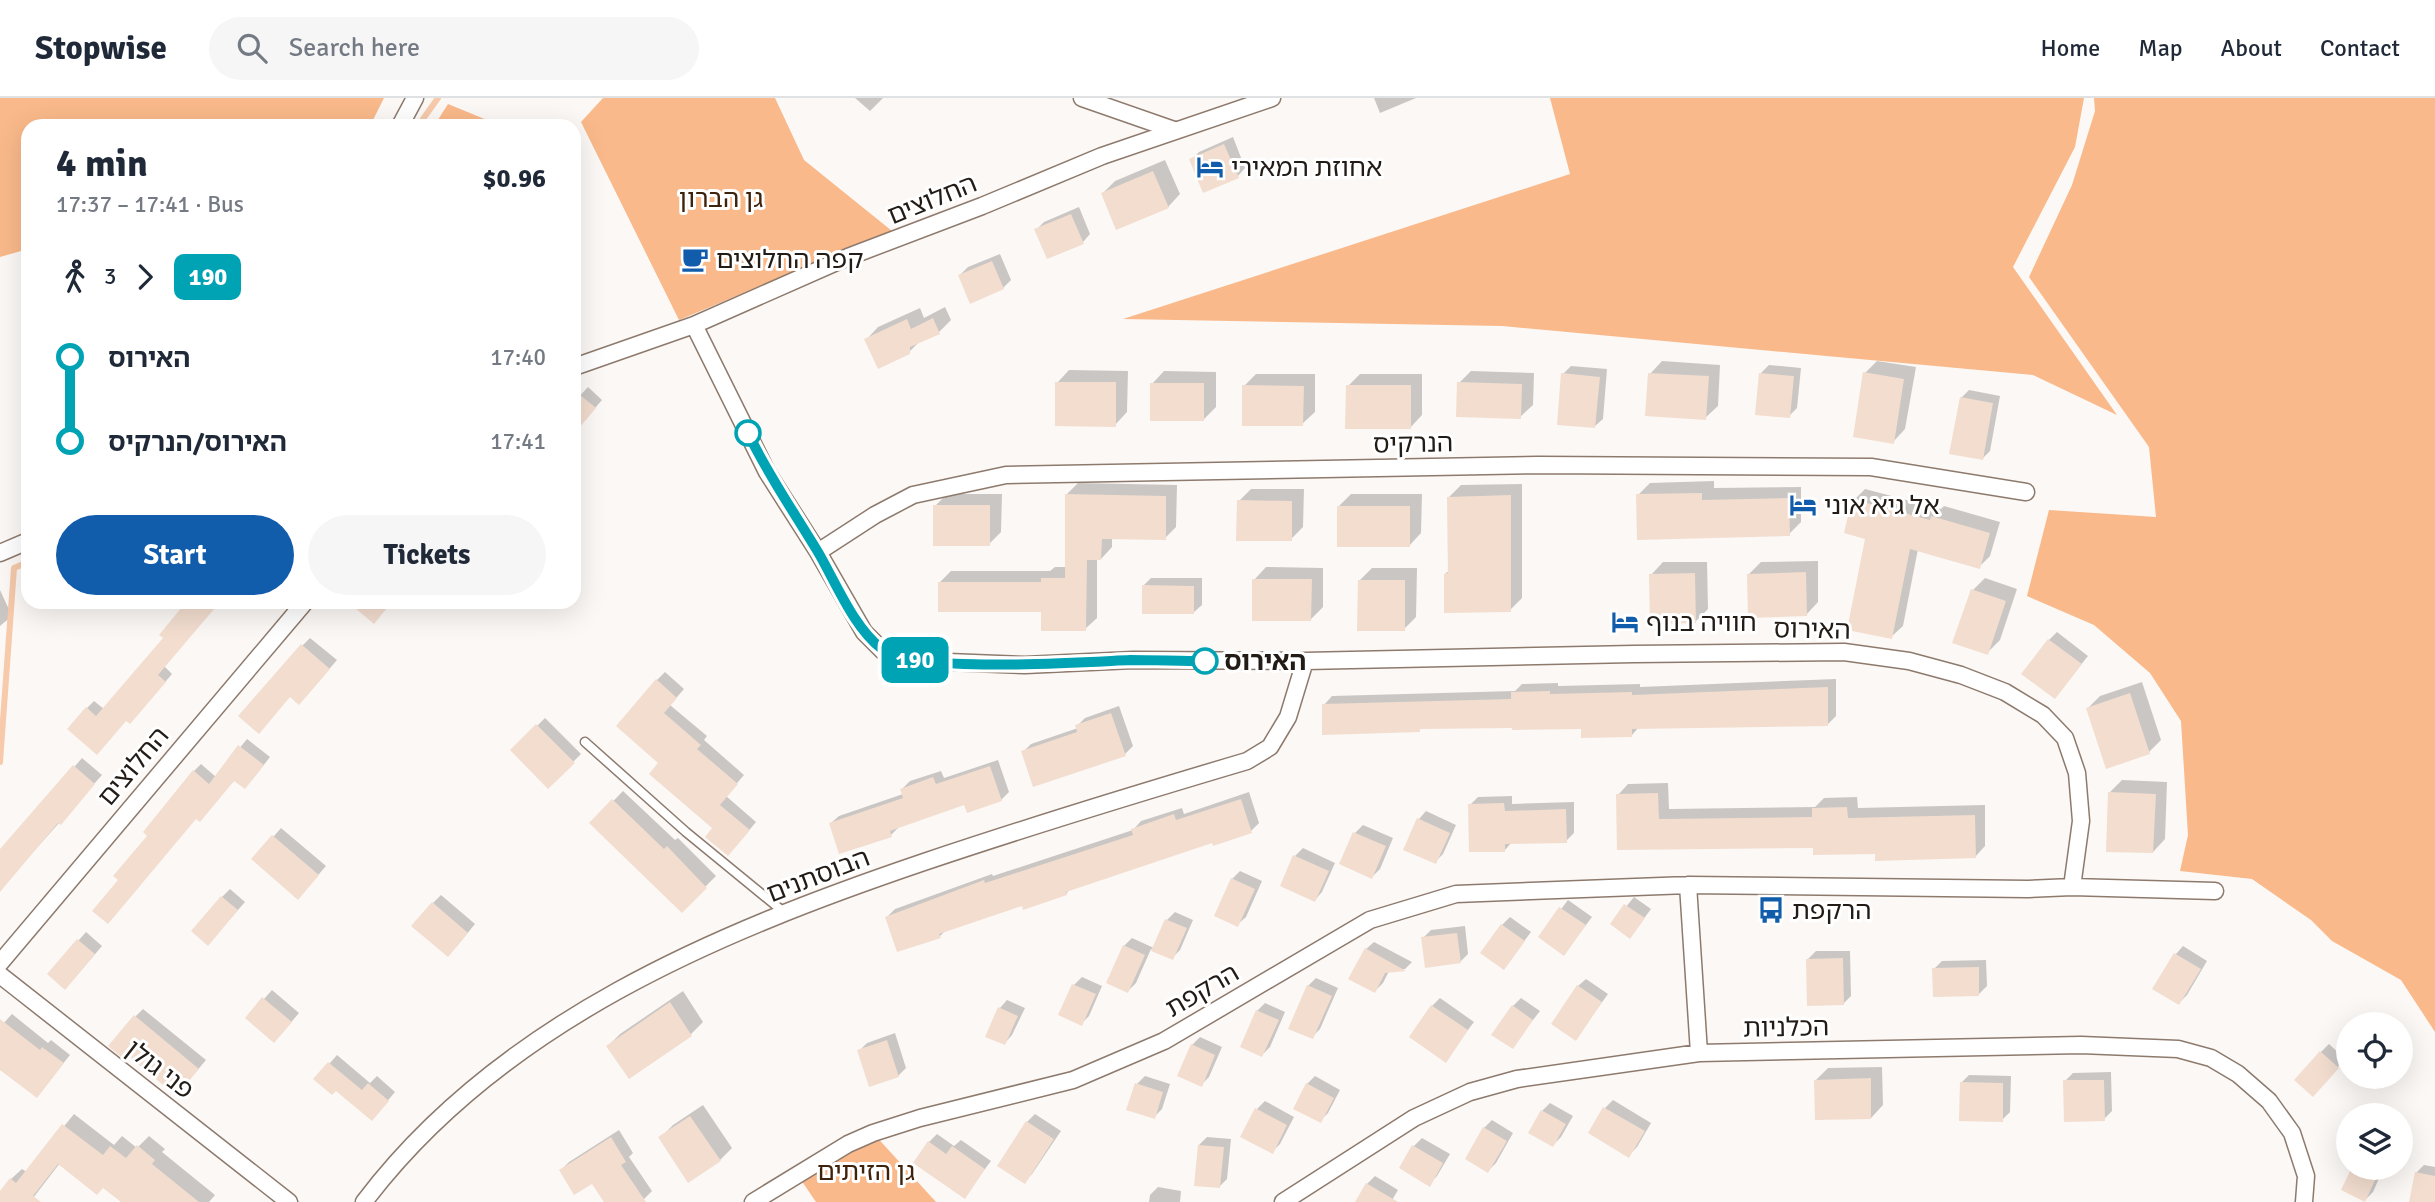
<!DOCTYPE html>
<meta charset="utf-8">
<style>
:root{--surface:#fff;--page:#f6f6f7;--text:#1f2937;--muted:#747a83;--line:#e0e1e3;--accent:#115cab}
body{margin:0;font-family:Signika,"Noto Sans Hebrew",sans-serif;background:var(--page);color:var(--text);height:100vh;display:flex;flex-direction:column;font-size:26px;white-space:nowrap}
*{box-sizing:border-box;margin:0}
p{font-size:23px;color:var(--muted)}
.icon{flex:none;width:38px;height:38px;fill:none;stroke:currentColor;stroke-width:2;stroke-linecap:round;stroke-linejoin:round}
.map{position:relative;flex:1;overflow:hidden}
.drawer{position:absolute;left:21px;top:21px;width:560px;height:490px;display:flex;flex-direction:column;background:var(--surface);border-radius:21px;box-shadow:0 7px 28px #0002}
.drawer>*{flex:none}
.badge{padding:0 14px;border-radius:10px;font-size:24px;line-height:46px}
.tools{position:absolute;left:2336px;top:914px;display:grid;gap:14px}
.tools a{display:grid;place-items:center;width:77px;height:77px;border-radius:50%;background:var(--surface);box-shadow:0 7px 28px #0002;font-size:35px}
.map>.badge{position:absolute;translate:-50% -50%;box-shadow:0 0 0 4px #fff}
.legs{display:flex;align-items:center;gap:10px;height:77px;padding:0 35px;font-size:23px}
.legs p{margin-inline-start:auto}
.summary{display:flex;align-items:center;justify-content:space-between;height:119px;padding:0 35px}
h1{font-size:38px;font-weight:700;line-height:52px}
.action{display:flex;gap:14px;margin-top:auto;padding:14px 35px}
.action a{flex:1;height:80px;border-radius:42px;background:var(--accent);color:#fff;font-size:28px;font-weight:700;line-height:80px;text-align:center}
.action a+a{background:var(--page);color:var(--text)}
ul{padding:0 35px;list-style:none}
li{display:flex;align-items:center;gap:24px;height:84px;font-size:26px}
li i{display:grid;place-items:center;width:10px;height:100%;margin:0 9px;background:currentColor}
li i::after{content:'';width:18px;height:18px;margin:-9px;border:5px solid;border-radius:50%;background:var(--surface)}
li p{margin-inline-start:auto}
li:first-child i{background:linear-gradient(#0000 50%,currentColor 0)}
li:last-child i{background:linear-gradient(currentColor 50%,#0000 0)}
header{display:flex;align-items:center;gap:42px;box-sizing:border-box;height:98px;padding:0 35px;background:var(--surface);border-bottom:2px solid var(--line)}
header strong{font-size:33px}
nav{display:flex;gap:38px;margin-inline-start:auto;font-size:24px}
.search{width:490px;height:63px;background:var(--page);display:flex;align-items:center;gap:18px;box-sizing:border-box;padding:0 24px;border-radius:38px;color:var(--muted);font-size:26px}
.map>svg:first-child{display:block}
.green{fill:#f9b98a}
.shadow{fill:#0003}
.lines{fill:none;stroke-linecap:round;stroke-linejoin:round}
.stream{stroke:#f6caab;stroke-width:6}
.building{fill:#f2ddcf}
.service-casing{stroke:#8d7a6d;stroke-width:11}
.minor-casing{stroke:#8d7a6d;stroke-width:19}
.service{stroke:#fff;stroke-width:8}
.minor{stroke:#fff;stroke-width:16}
.line-1-casing{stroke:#fff;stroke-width:16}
.line-1{stroke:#00a3b4;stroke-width:10}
.stop-1-dot{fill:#fff;stroke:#00a3b4;stroke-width:3.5}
.labels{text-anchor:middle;stroke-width:6;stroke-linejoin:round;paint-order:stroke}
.poi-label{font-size:26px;fill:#221b16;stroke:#fff;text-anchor:start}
.park-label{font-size:26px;fill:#3e220b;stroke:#fff}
.street-label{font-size:26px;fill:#221b16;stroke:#fff}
.stop-label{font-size:26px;font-weight:bold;fill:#221b16;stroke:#fff;text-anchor:start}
</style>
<header>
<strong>Stopwise</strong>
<div class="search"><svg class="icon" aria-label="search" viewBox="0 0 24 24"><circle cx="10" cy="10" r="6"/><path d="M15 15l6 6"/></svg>Search here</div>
<nav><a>Home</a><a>Map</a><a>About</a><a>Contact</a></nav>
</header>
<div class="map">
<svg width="2435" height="1104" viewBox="0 0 2435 1104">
<rect width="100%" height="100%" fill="#fcf8f5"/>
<path class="green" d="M0 0H384L370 28H28V151L0 159Z
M603 0H775L804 62 892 133 679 222 581 24Z
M1550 0H2084L2075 49 2013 169 2117 317 2033 277 1502 228 1123 221 1570 76Z
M2094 0H2435V934L2401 882 2332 843 2311 822 2252 781 2180 773 2188 737 2181 623 2150 575 2094 527 2027 498 2049 412 2156 419 2149 349 2029 179 2072 87 2095 13Z
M448 6 487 22 484 28H434Z
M873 1035 936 1104H816L797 1076Z"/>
<path class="shadow" d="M855 0H883L870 13Z
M1374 0H1416L1380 15Z
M1233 39 1245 70 1238 78 1191 62 1199 54Z
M1165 62 1180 96 1168 109 1103 95 1115 83Z
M1079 109 1090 136 1083 144 1036 132 1044 124Z
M1000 156 1011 182 1003 190 960 177 968 169Z
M574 196 581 221 574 228Z
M945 209 951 222 939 234 921 242 909 254 866 242 878 229 920 210 924 220Z
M1662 263 1720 267 1718 308 1705 320 1650 276Z
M1877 263 1916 269 1905 331 1893 344 1865 275Z
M1769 267 1801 270 1797 310 1789 318 1761 275Z
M1571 268 1607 271 1603 321 1595 328 1563 276Z
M1069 272 1128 273 1127 314 1115 327 1057 285Z
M1164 273 1216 274V309L1203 322 1152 286Z
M1471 273 1534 275 1533 307 1520 319 1459 285Z
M1256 276H1315V314L1302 326 1244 288Z
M1360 276H1422V317L1410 330 1348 288Z
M588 289 602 302 574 334V304Z
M1969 292 2000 298 1990 353 1982 361 1961 300Z
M1714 383V390L1801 389V424L1789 436 1638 397 1650 385Z
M1078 385 1177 387 1176 429 1165 440H1112V449L1101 461H1097V520L1085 531 1043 512 940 484 951 473H1050L1055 469H1066L1067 396Z
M1522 386V500L1510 512 1445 476 1450 472 1449 399 1461 387Z
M1251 391H1304L1303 429 1291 441 1239 403Z
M1865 391 1941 411 1944 408 2000 424 1990 458 1979 469 1918 451 1903 528 1891 539 1867 439 1854 402Z
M947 396H1002L1001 434 989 446 935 408Z
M1351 396H1422L1421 435 1409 448 1339 408Z
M1818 463V504L1806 517 1749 476 1761 464Z
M1663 464H1707L1708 511 1696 523 1651 477Z
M1266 469 1323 470V509L1311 521 1254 482Z
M1372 470H1417L1416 519 1404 531 1359 483Z
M1151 480H1202V507L1194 514 1143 488Z
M1985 480 2017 491 2000 542 1987 555 1973 492Z
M0 492 12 518 0 528Z
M189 504H218L164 568 172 576 137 617 126 621 104 647 87 610 94 603 104 611 165 540Z
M233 504H246L240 510Z
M2057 534 2088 558 2055 599 2049 542Z
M310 540 337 562 307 597 302 548Z
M665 574 684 591 670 607 707 638 704 642 744 677 726 698 756 724 736 748 660 665 657 582Z
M1836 581V618L1827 627 1639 629 1632 637 1583 629 1421 630 1419 632 1324 607 1332 598 1515 593 1522 586 1558 585V588L1640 586V589Z
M2142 584 2161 642 2149 654 2088 610 2100 598Z
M1119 608 1133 648 1125 656 1023 654 1031 646 1078 630 1077 628 1085 620Z
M545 620 581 656 548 689 513 652Z
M247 641 270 659 252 682H235L197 719 121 782 194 673 201 666 216 679Z
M82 660 102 677 0 791V754Z
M998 662 1009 694 1001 702 966 705 899 729 891 737 831 725 839 718 903 696 902 691 910 683 941 673 944 680Z
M2122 682 2167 684 2165 741 2153 754 2110 694Z
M1668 685 1669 711 1815 709 1824 700 1857 699 1858 710 1985 707V748L1975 759 1877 754 1814 748 1618 750V697L1628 686Z
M623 693 675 742 678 740 716 778 682 812 592 725Z
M1249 694 1259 725 1251 733 1213 742 1070 791 1066 796 1023 806 946 832 940 838 887 819 895 811 992 776 993 778 1133 732 1141 723 1182 710 1184 716Z
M1512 698V706L1574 704V735L1566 743 1512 744 1505 752 1470 707 1478 699Z
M1426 713 1456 727 1443 756 1435 764 1419 721Z
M1363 727 1393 740 1380 771 1372 779 1355 735Z
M281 730 326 768 306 791 254 761Z
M1303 750 1335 765 1322 794 1315 802 1295 758Z
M1240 773 1262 783 1246 819 1238 826 1232 781Z
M230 791 245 804 216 837 222 799Z
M441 797 475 826 456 849 433 805Z
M1634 799 1651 811 1630 839 1612 826Z
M1568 802 1592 819 1564 856 1540 839Z
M1175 814 1193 822 1180 852 1172 860 1151 851 1136 885 1128 893 1124 848 1132 840 1154 850 1167 822Z
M1510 819 1531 834 1504 870 1502 827Z
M1465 828 1468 856 1460 864 1423 840 1431 832Z
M86 834 102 848 73 882 49 876Z
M1374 844 1412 864 1405 871 1389 873 1383 885 1375 893 1366 851Z
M2183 848 2207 863 2187 897 2179 905 2155 890 2176 856Z
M1816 853H1850L1851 898 1843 906 1808 861Z
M1986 862 1987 888 1979 896 1934 871 1942 863Z
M1082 879 1102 888 1089 918 1081 926 1061 916 1074 887Z
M1316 880 1338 890 1320 931 1312 939 1308 888Z
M1586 881 1608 896 1576 940 1578 888Z
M272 892 299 915 282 935 247 920Z
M683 893 703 924 691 936 629 979 608 948 620 936Z
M1440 900 1474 924 1445 962 1432 908Z
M1521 900 1540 913 1512 949 1513 908Z
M1007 902 1025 910 1012 937 1005 945 1000 910Z
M1265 905 1285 914 1270 949 1262 957 1257 913Z
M143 911 206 962 184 988 130 957 135 919Z
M12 916 48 945 51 942 70 957 37 998 0 971V929Z
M895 935 906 970 898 978 859 953 867 945Z
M1200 939 1222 949 1209 979 1201 987 1192 947Z
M2329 946 2345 961 2320 989 2321 954Z
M337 957 370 985 377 978 395 994 379 1013 316 981Z
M1882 969 1883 1007 1871 1020 1816 982 1828 970Z
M2111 974 2112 1013 2104 1021 2065 983 2073 975Z
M1969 977 2011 978 2010 1014 2002 1022 1961 985Z
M1145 978 1170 986 1162 1011 1154 1019 1137 986Z
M1315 978 1340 992 1328 1015 1320 1023 1307 986Z
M1613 1002 1651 1025 1637 1049 1629 1057 1605 1010Z
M1265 1003 1294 1019 1280 1046 1272 1054 1257 1011Z
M1550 1005 1573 1018 1561 1039 1553 1047 1542 1013Z
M703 1007 732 1050 720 1062 661 1039 673 1027Z
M74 1016 114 1047 122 1038 137 1050 149 1038 165 1051 162 1054 215 1097 209 1104H124L103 1088 60 1065 30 1104H0V1096L11 1081 22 1071 27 1074Z
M1035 1016 1061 1033 1032 1076 1024 1084 999 1067 1027 1024Z
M1492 1022 1513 1035 1496 1065 1488 1073 1484 1030Z
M619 1032 633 1055 629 1059 652 1093 641 1104H606L592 1083 561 1072 569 1064Z
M937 1036 954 1048 961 1042 991 1063 964 1099 929 1044Z
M1207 1039 1231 1041 1227 1081 1219 1089 1199 1047Z
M1422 1040 1450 1056 1437 1078 1429 1086 1401 1070 1414 1048Z
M2424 1067 2435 1069V1104H2411L2416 1075Z
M2352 1069H2384L2373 1094 2365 1102 2343 1091Z
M1375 1078 1398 1092 1391 1104H1357L1367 1086Z
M1158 1089 1181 1093 1180 1104H1149L1150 1097Z"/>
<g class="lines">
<path class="stream" d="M418 28 438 0
M0 664 14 470 28 464"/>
</g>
<path class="building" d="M1224 46 1239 80 1203 95 1189 61Z
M1153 73 1169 110 1116 132 1101 95Z
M1071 116 1084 146 1047 161 1034 131Z
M992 163 1004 191 970 206 958 177Z
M933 220 940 236 910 249V256L878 271 864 241 907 221 911 231Z
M1863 274 1904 281 1894 346 1853 339Z
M1561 275 1600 279 1595 330 1557 327Z
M1648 275 1709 278 1706 322 1645 318Z
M1759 275 1794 278 1790 320 1755 317Z
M1055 284H1116V329L1055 328Z
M1457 284 1522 286 1521 321 1456 319Z
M1150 285H1204V323H1150Z
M1242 287 1304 288 1303 328H1242Z
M1346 287H1411V331H1345Z
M574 292 596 310 574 336Z
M1960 299 1993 305 1983 362 1949 356Z
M1702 395V402L1789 400 1790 438 1637 442 1636 396Z
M1065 396 1166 398V442L1102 441 1101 462H1087L1086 533H1041V514H938V484H1041V480H1065Z
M1511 397V514L1444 515V476L1448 475 1447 399Z
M1852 401 1930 422 1931 418 1990 435 1980 471 1910 451 1892 541 1847 532 1865 441 1844 435Z
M1237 402 1292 403V443H1236Z
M933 407H990V448H933Z
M1337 408H1410V449H1337Z
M1806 474 1807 518 1748 520 1747 476Z
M1695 475 1696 525 1650 526 1649 476Z
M1252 481H1312L1311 523H1252Z
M1358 482H1405V533H1357Z
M1142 487 1194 488V516H1142Z
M1971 491 2006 503 1988 557 1952 545Z
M186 504H220L158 577 166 584 130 626 126 623 97 657 67 631 86 609 96 618 163 540 159 537Z
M348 504H392L374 526Z
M2048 541 2082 566 2055 601 2021 576Z
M301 546 330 571 299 607 290 599 259 636 238 618Z
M656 581 677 600 664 615 701 647 697 651 738 686 720 707 750 732 728 758 705 739 712 730 649 676 658 665 616 628Z
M1828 589V628L1632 631V639L1581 640V631L1512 632V630L1420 631V634L1322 637V606L1511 601V594L1550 593V596L1632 594V597Z
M2130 595 2150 656 2106 671 2086 610Z
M1111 615 1126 658 1033 689 1021 653 1077 634 1075 627Z
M536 626 575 665 548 691 510 652Z
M238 647 264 667 245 691 234 683 200 724 196 721 108 826 92 813 118 782 113 778 147 738 143 734 193 672 209 686Z
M73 667 95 686 61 727 58 725 0 794V751Z
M990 668 1002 703 967 715 964 707 890 733 892 739 839 756 829 725 903 700 900 691 933 679 936 686Z
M2108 694 2156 696 2153 755 2106 754Z
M1658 695 1659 721 1812 719V710L1847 709 1848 720 1975 717 1976 760 1875 763V756L1813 757V750L1617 752 1616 696Z
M612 701 664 751 667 748 707 790 682 815 589 725Z
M1241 701 1252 735 1213 748 1212 745 1066 794 1067 797 1023 812 1022 808 939 836 941 840 897 854 885 819 984 782 985 785 1133 737 1131 731 1174 716 1176 722Z
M1504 705 1505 713 1566 711 1567 745 1505 746V754H1469L1468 706Z
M1417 720 1450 735 1436 766 1403 752Z
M1353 734 1386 748 1372 781 1339 766Z
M272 737 319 777 298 802 251 761Z
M1293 757 1329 773 1315 804 1280 788Z
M1231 780 1255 791 1238 829 1214 818Z
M221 798 238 812 208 848 191 833Z
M432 804 468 835 448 859 411 828Z
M1624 806 1645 820 1630 841 1610 826Z
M1559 809 1586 827 1564 858 1538 839Z
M1165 821 1187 830 1173 862 1151 853Z
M1501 826 1525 843 1504 872 1480 855Z
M1457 835 1461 865 1425 870 1421 839Z
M77 841 95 856 65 892 47 876Z
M1123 847 1145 857 1128 895 1106 885Z
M1365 850 1406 873 1385 875 1375 895 1348 881Z
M2174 855 2201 871 2179 907 2152 891Z
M1843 860 1844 907 1807 908 1806 861Z
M1979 869V898L1933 899 1932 870Z
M1072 886 1096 896 1082 928 1058 917Z
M1307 887 1332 898 1313 941 1288 931Z
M1577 887 1602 904 1576 943 1551 926Z
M262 899 292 924 274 945 245 920Z
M670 904 692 938 629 981 606 948Z
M1431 907 1468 932 1446 965 1409 939Z
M1512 907 1533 922 1513 951 1491 937Z
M998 909 1018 918 1005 947 985 939Z
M1256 912 1279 922 1262 959 1240 949Z
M134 917 199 971 176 998 130 959 126 963 108 948Z
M0 921 40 952 42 949 64 965 37 1000 0 972Z
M887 942 899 979 869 989 857 952Z
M1191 946 1215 957 1202 989 1177 978Z
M2320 953 2339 970 2313 999 2294 982Z
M328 964 362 992 368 985 389 1003 372 1023 336 993 332 997 313 981Z
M1871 980V1021L1815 1022 1814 982Z
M2063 982H2104L2105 1023 2064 1024Z
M1960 984 2003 985V1024L1959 1023Z
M1135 985 1163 994 1155 1021 1126 1012Z
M1306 985 1334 1000 1321 1025 1293 1011Z
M1603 1009 1645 1033 1629 1060 1588 1035Z
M1255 1010 1287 1027 1273 1056 1240 1039Z
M1541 1012 1566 1026 1553 1049 1528 1035Z
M690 1018 721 1063 688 1085 658 1039Z
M1026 1023 1054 1041 1025 1086 997 1068Z
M62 1026 103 1057 110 1048 126 1060 137 1047 155 1062 152 1066 199 1104H121L103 1090 97 1097 58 1066 33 1098 41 1104H0V1093L10 1080 16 1085Z
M1483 1029 1507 1043 1488 1075 1465 1061Z
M611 1039 626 1064 621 1067 646 1104H604L592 1086 574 1097 559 1072Z
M928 1043 946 1056 952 1048 985 1071 965 1101 913 1065Z
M1198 1047 1224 1049 1220 1090 1194 1088Z
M1412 1047 1443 1065 1430 1089 1399 1070Z
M2352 1069H2381L2365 1104 2341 1092Z
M2415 1074 2435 1078V1104H2409Z
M1366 1085 1398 1104H1355Z"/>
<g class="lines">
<defs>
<path id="service" d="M585 644 686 734 785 815"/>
<path id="minor" d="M1082 0 1174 32
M400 28 415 0
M694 227 767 374 818 454 864 534 883 553 902 560 923 563 1025 567 1133 562 1305 563 1634 556 1844 554 1909 563 1961 577 2005 594 2043 617 2065 640 2077 675 2081 723 2072 789
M574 269 694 227 848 159 982 108 1102 58 1272 0
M818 454 875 417 913 397 1006 377 1538 367 1871 369 2026 394
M0 455 28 443
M1688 787 1699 955
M0 865 305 504
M0 877 289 1104
M364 1104C500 924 718 834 924 764 1031 728 1139 695 1247 663L1270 649 1288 619 1305 563
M753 1104 848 1046 873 1035 920 1020 1073 982 1164 943 1370 822 1456 796 1688 787 2028 791 2072 789 2215 793
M1283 1104 1414 1020 1470 994 1517 981 1699 955 2081 947 2178 951 2211 960 2238 976 2269 1003 2292 1035 2306 1078 2304 1104"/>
</defs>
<use href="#service" class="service-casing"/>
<use href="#minor" class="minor-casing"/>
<use href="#service" class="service"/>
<use href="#minor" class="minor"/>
</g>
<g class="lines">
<defs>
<path id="line-1" d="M748 335C768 377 794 414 818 454 836 485 854 530 882 551 914 576 1084 564 1130 562 1155 562 1180 563 1205 563"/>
</defs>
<use href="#line-1" class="line-1-casing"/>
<use href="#line-1" class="line-1"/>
</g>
<defs>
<symbol id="hotel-bare" viewBox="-9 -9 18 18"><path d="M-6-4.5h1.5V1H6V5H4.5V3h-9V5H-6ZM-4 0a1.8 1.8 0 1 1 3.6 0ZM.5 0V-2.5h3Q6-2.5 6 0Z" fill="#115cab" stroke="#fff" stroke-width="2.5" paint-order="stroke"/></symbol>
<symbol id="cafe-bare" viewBox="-9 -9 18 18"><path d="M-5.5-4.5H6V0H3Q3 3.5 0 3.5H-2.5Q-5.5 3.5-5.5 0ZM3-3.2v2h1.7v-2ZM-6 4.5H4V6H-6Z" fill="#115cab" stroke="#fff" stroke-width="2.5" paint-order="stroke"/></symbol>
<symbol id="bus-bare" viewBox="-9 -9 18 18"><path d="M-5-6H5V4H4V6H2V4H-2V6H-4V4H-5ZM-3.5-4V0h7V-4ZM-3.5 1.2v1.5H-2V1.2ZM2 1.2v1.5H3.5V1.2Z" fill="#115cab" stroke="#fff" stroke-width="2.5" paint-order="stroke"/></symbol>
</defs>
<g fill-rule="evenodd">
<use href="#hotel-bare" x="1191" y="50" width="38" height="38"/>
<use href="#cafe-bare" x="676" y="142" width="38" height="38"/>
<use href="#hotel-bare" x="1784" y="388" width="38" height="38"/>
<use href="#hotel-bare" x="1606" y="505" width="38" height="38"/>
<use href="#bus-bare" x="1752" y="793" width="38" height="38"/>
</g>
<g class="stop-1-dot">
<circle cx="748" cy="335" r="12"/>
<circle cx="1205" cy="563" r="12"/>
</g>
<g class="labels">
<g class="poi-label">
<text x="1231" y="78">אחוזת המאירי</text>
<text x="716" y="170">קפה החלוצים</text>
<text x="1824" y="416">אל גיא אוני</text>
<text x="1646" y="533">חוויה בנוף</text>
<text x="1792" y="821">הרקפת</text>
</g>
<g class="park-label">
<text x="721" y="109">גן הברון</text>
<text x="866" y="1082">גן הזיתים</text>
</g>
<g class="street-label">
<text transform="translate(932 101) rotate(-22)" y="9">החלוצים</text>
<text transform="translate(1413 345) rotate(-1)" y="9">הנרקיס</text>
<text transform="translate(1812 531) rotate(1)" y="9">האירוס</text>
<text transform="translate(133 668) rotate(-50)" y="9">החלוצים</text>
<text transform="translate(818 777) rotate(-21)" y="9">הבוסתנים</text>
<text transform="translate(1202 892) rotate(-30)" y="9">הרקפת</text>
<text transform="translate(1786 929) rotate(-1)" y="9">הכלניות</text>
<text transform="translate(160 971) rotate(38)" y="9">פני גולן</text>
</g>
<g class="stop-label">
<text x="1224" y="572">האירוס</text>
</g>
</g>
</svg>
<div class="tools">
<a><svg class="icon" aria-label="locate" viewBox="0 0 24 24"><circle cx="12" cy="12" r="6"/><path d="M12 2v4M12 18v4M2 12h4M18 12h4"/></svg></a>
<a><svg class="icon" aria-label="layers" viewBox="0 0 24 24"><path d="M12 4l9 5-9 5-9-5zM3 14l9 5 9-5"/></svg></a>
</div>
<b class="badge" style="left:915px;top:562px;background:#00a3b4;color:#fff">190</b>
<section class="drawer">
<div class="summary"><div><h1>4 min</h1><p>17:37 – 17:41 · Bus</p></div><b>$0.96</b></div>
<div class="legs"><svg class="icon" aria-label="walk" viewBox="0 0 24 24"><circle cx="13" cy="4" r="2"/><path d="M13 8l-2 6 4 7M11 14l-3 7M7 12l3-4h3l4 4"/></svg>3<svg class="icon" aria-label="forward" viewBox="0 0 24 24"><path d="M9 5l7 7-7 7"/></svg><b class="badge" style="background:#00a3b4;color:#fff">190</b></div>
<ul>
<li><i style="color:#00a3b4"></i><b>האירוס</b><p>17:40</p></li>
<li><i style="color:#00a3b4"></i><b>האירוס/הנרקיס</b><p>17:41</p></li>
</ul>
<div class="action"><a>Start</a><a>Tickets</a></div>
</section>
</div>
